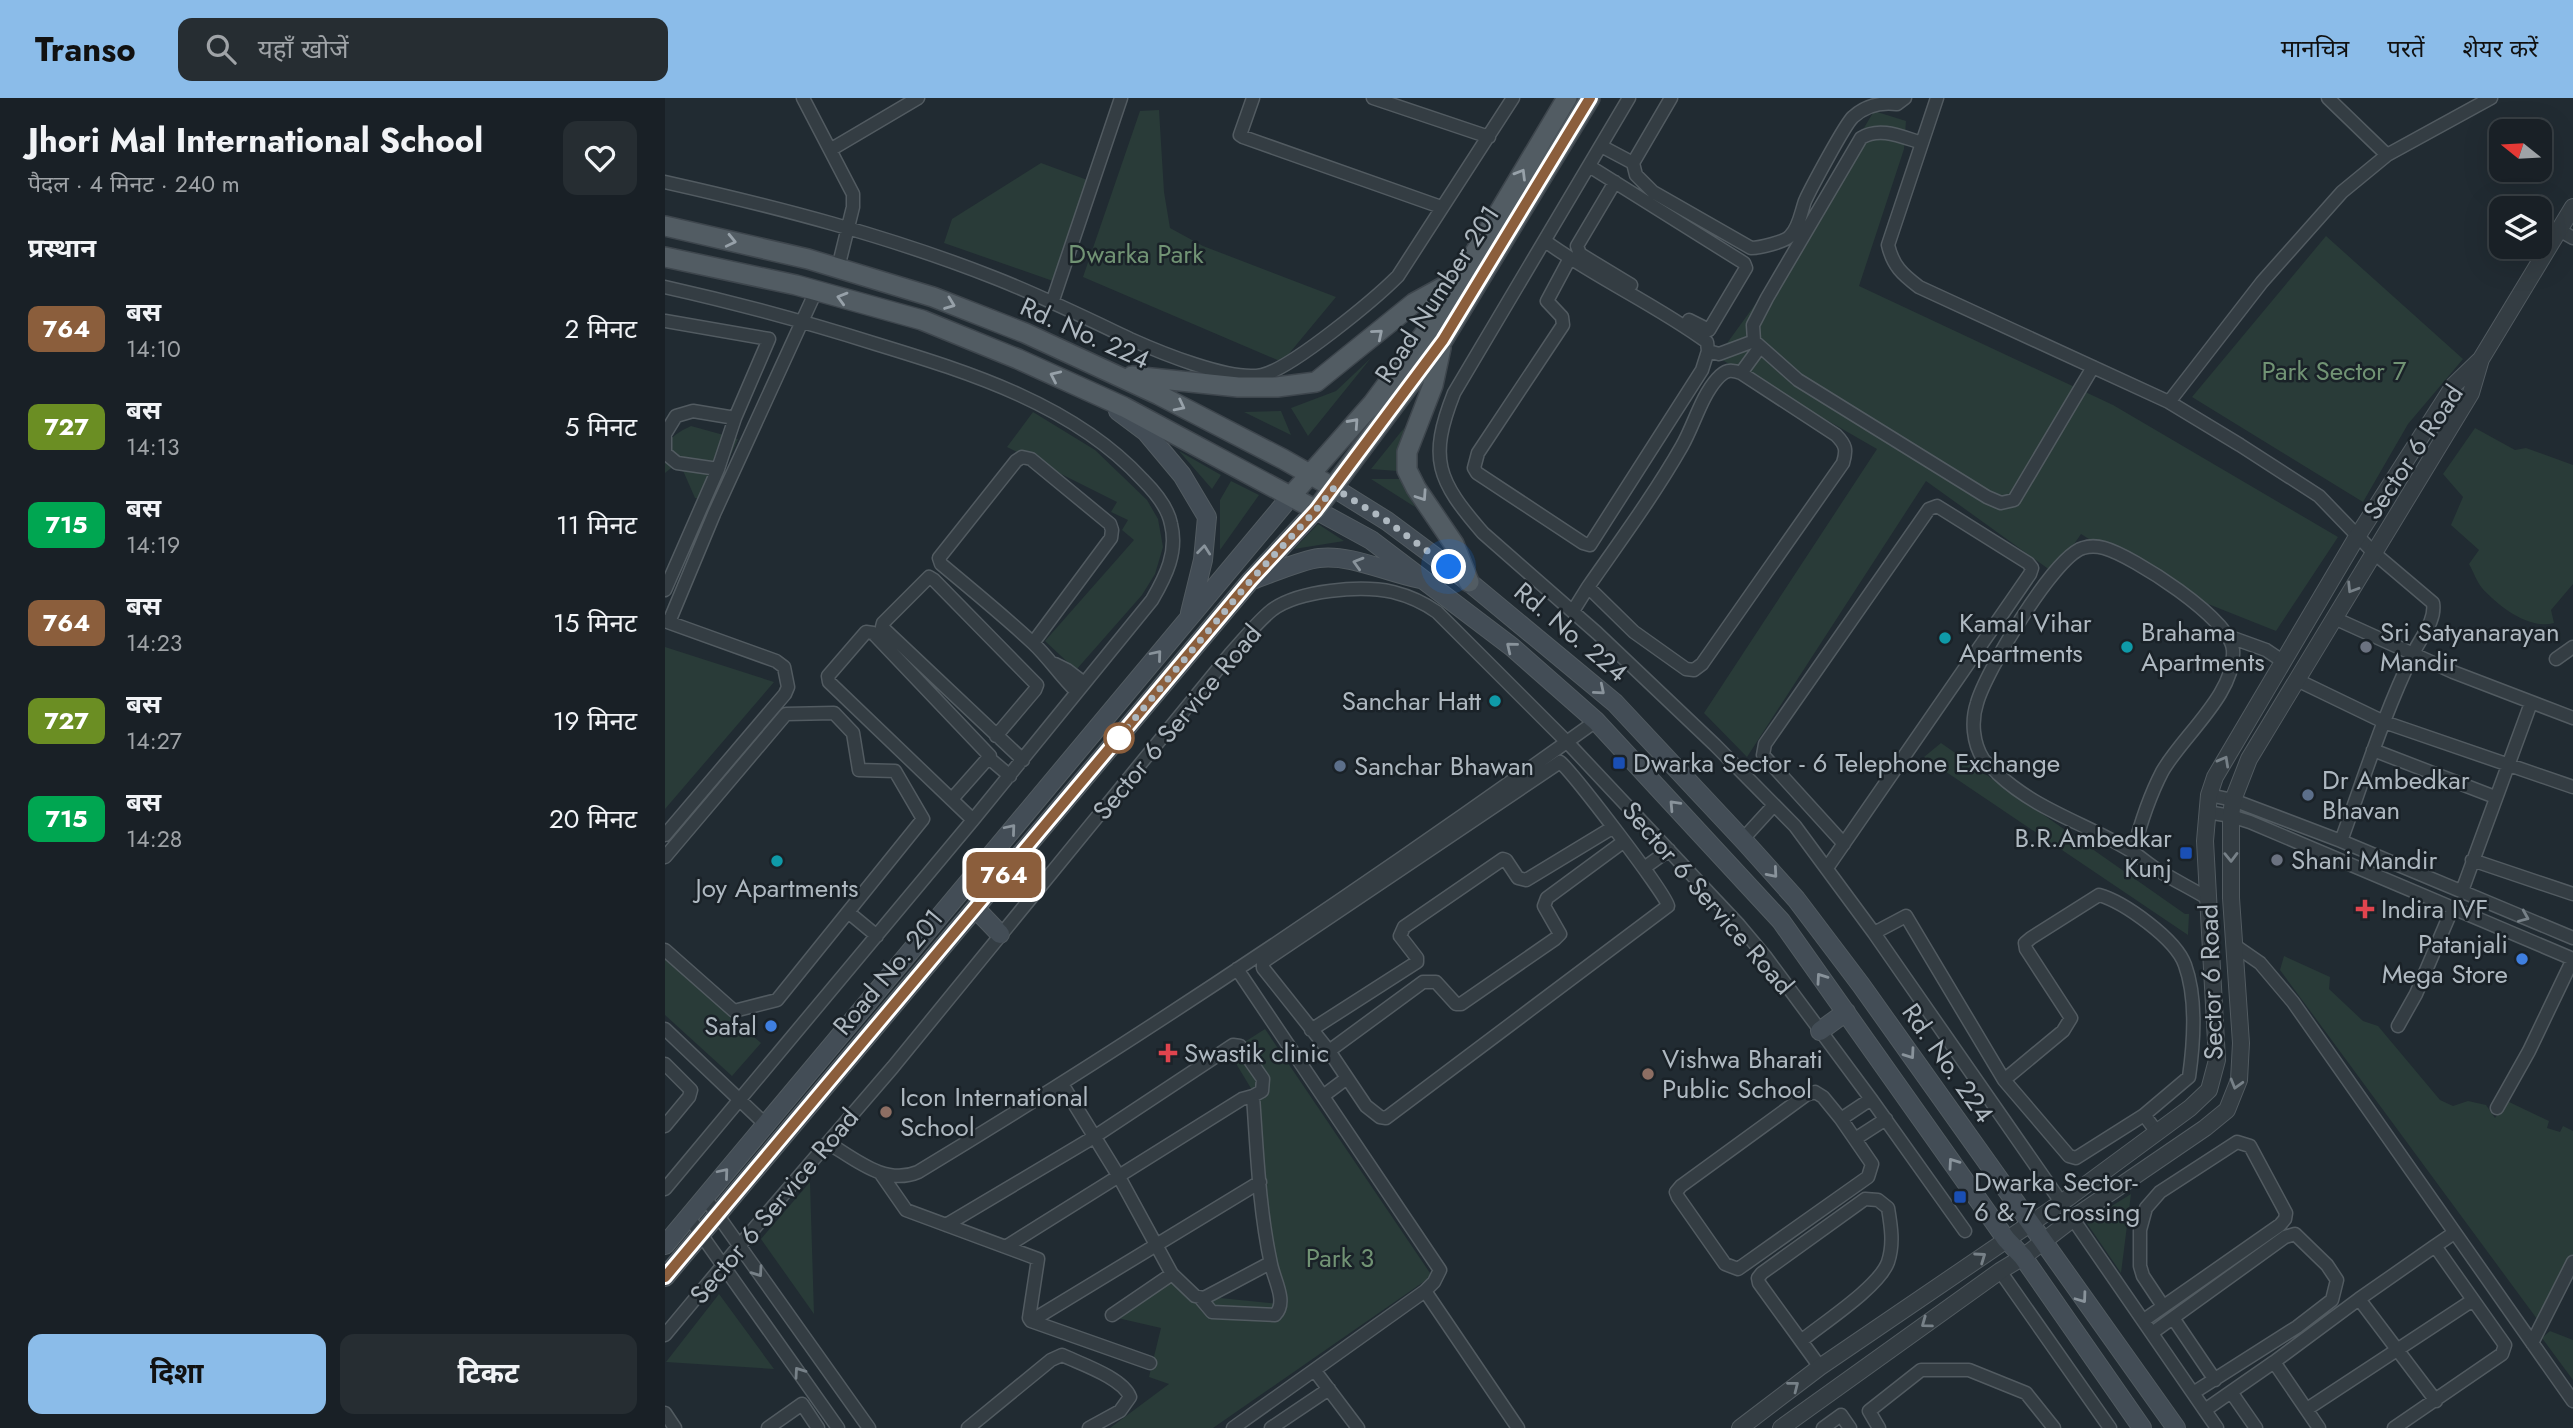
<!DOCTYPE html>
<html lang="hi">
<meta charset="utf-8">
<style>
:root{--surface:#192026;--page:#262d32;--text:#f1f3f6;--muted:#9fa3a7;--line:#373e43;--accent:#8bbce9}
body{margin:0;font-family:Jost,"Noto Sans Devanagari",sans-serif;background:var(--page);color:var(--text);height:100vh;display:flex;flex-direction:column;font-size:26px;white-space:nowrap}
*{box-sizing:border-box;margin:0}
p{font-size:23px;color:var(--muted)}
.icon{flex:none;width:38px;height:38px;fill:none;stroke:currentColor;stroke-width:2;stroke-linecap:round;stroke-linejoin:round}
.map{position:relative;flex:1;overflow:hidden}
.drawer{display:flex;flex-direction:column;background:var(--surface);width:665px}
.drawer>*{flex:none}
.badge{padding:0 14px;border-radius:10px;font-size:24px;line-height:46px}
.needle{width:46px;rotate:288deg}
.tools{position:absolute;left:1824px;top:21px;display:grid;gap:14px}
.tools a{display:grid;place-items:center;width:63px;height:63px;border-radius:14px;background:var(--surface);box-shadow:0 7px 28px #0002,0 0 0 2px var(--line);font-size:35px}
.you{position:absolute;width:35px;height:35px;margin:-18px;border:5px solid #fff;border-radius:50%;background:#1a73e8;box-shadow:0 0 0 10px #1a73e833}
.map>.badge{position:absolute;translate:-50% -50%;box-shadow:0 0 0 4px #fff}
h2{padding:0 28px;font-size:26px;line-height:63px}
.round{display:grid;place-items:center;flex:none;width:74px;height:74px;border-radius:14px;background:var(--page)}
.overview{display:flex;align-items:center;justify-content:space-between;height:119px;padding:0 28px}
h1{font-size:33px;font-weight:700;line-height:52px}
.button{display:flex;gap:14px;margin-top:auto;padding:14px 28px}
.button a{flex:1;height:80px;border-radius:14px;background:var(--accent);color:#111;font-size:28px;font-weight:700;line-height:80px;text-align:center}
.button a+a{background:var(--page);color:var(--text)}
ul{padding:0;list-style:none}
li{display:flex;align-items:center;gap:21px;height:98px;padding:0 28px}
li div{flex:1}
li b{display:block;font-size:26px}
li em{font-style:normal}
li .badge{min-width:77px;font-weight:700;text-align:center}
header{display:flex;align-items:center;gap:42px;box-sizing:border-box;height:98px;padding:0 35px;background:var(--accent);color:#111}
header strong{font-size:33px}
nav{display:flex;gap:38px;margin-inline-start:auto;font-size:24px}
.search{width:490px;height:63px;background:var(--page);display:flex;align-items:center;gap:18px;box-sizing:border-box;padding:0 24px;border-radius:14px;color:var(--muted);font-size:26px}
main{display:flex;flex:1;min-height:0}
.map>svg:first-child{display:block}
.green{fill:#293b38}
.lines{fill:none;stroke-linecap:round;stroke-linejoin:round}
.minor-casing{stroke:#525b61;stroke-width:15}
.tertiary-casing{stroke:#525b61;stroke-width:18}
.secondary-casing{stroke:#525b61;stroke-width:20}
.primary-casing{stroke:#3e464d;stroke-width:22}
.minor{stroke:#343d43;stroke-width:12}
.tertiary{stroke:#343d43;stroke-width:16}
.secondary{stroke:#434d56;stroke-width:18}
.primary{stroke:#525c63;stroke-width:19}
.oneway{stroke:#97a1a9}
.oneway2{stroke:#89939b}
.oneway3{stroke:#778188}
.line-casing{stroke:#fff;stroke-width:16}
.line{stroke:#8b5e3c;stroke-width:10}
.walk{stroke:#aeb8c0;stroke-width:7;stroke-dasharray:0 12.6}
.culture-dot{fill:#0f9aa8;stroke:#1a2228;stroke-width:2.5}
.worship-dot{fill:#6b7280;stroke:#1a2228;stroke-width:2.5}
.stop-dot{fill:#fff;stroke:#8b5e3c;stroke-width:3.5}
.transit-dot{fill:#1a4fb4;stroke:#1a2228;stroke-width:2.5}
.service-dot{fill:#5c6f8a;stroke:#1a2228;stroke-width:2.5}
.health-dot{fill:#e0444e;stroke:#1a2228;stroke-width:2.5}
.shop-dot{fill:#3f7fe0;stroke:#1a2228;stroke-width:2.5}
.education-dot{fill:#8d6e63;stroke:#1a2228;stroke-width:2.5}
.labels{text-anchor:middle;stroke-width:5;stroke-linejoin:round;paint-order:stroke}
.park-label{font-size:26px;fill:#719374;stroke:#1a2228}
.street-label{font-size:26px;fill:#aeb8c0;stroke:#1a2228}
.poi-label{font-size:26px;fill:#aeb8c0;stroke:#1a2228;text-anchor:start}
</style>
<header>
<strong>Transo</strong>
<div class="search"><svg class="icon" aria-label="search" viewBox="0 0 24 24"><circle cx="10" cy="10" r="6"/><path d="M15 15l6 6"/></svg>यहाँ खोजें</div>
<nav><a>मानचित्र</a><a>परतें</a><a>शेयर करें</a></nav>
</header>
<main>
<section class="drawer">
<div class="overview"><div><h1>Jhori Mal International School</h1><p>पैदल · 4 मिनट · 240 m</p></div><a class="round"><svg class="icon" aria-label="heart" viewBox="0 0 24 24"><path d="M12 20l-8-8c-3-5 5-10 8-4 3-6 11-1 8 4z"/></svg></a></div>
<h2>प्रस्थान</h2>
<ul>
<li><span class="badge" style="background:#8b5e3c;color:#fff">764</span><div><b>बस</b><p>14:10</p></div><em>2 मिनट</em></li>
<li><span class="badge" style="background:#6b8e23;color:#fff">727</span><div><b>बस</b><p>14:13</p></div><em>5 मिनट</em></li>
<li><span class="badge" style="background:#00a651;color:#fff">715</span><div><b>बस</b><p>14:19</p></div><em>11 मिनट</em></li>
<li><span class="badge" style="background:#8b5e3c;color:#fff">764</span><div><b>बस</b><p>14:23</p></div><em>15 मिनट</em></li>
<li><span class="badge" style="background:#6b8e23;color:#fff">727</span><div><b>बस</b><p>14:27</p></div><em>19 मिनट</em></li>
<li><span class="badge" style="background:#00a651;color:#fff">715</span><div><b>बस</b><p>14:28</p></div><em>20 मिनट</em></li>
</ul>
<div class="button"><a>दिशा</a><a>टिकट</a></div>
</section>
<div class="map">
<svg width="1908" height="1330" viewBox="0 0 1908 1330">
<rect width="100%" height="100%" fill="#212b32"/>
<path class="green" d="M494 12 499 94 505 130 538 148 671 199 617 264 418 179 475 13Z
M1209 13 1241 23 1239 51 1194 188 1448 307 1673 439 1611 533 1498 488 1416 436 1389 475 1261 383 1082 659 1039 615 1212 351 1052 259 1113 175Z
M376 65 425 83 388 183 279 145 287 121Z
M1661 138 1798 261 1743 326 1698 404 1527 299Z
M706 260 643 338 626 310 671 293Z
M616 313 626 337 579 314Z
M368 314 430 352 482 402 493 421 498 449 490 476 477 497 411 572 380 543 469 442 457 432 463 422 446 414 452 404 342 349Z
M26 328 73 341 45 403 30 400 16 368 11 366 0 375C0 347 0 340 26 328Z
M739 330 732 373 706 371Z
M1810 330 1850 352 1861 350 1908 367V486L1886 512 1889 525C1864 532 1833 508 1817 490 1812 484 1808 473 1804 466L1814 452 1786 427 1798 399 1778 376Z
M514 353 556 377 547 391Z
M706 381H735L750 409Z
M566 383 594 397 555 452V402Z
M653 426 679 443 629 451Z
M0 549 109 584 0 711Z
M1276 645 1520 816H1524L1523 837 1259 659Z
M1619 858 1665 879 1664 891 1698 923 1713 928 1775 1002 1788 1008 1803 1003 1821 1007 1830 1020 1842 1003 1884 1023 1882 1030 1895 1034 1898 1028 1908 1033V1158L1875 1225 1615 872Z
M0 861 96 945 67 978 0 917Z
M600 931 767 1178 548 1330H445L504 1286 484 1279 496 1230 444 1218 506 1181 545 1199 614 1206 587 992 564 954Z
M145 1084 149 1216 96 1141Z
M1466 1096 1456 1175 1421 1124Z
M54 1196 109 1271 1 1264Z
M1885 1233 1908 1242V1282L1877 1240Z"/>
<g class="lines">
<defs>
<path id="minor" d="M138 0 188 96V109L173 170
M588 0 575 37 578 39 776 109
M708 0 824 39
M964 0 789 295C763 361 772 382 818 435L932 535 1050 647 1130 728 1209 835 1396 1104
M1006 0 968 65 971 77 988 94 1086 150C1094 150 1120 144 1125 138 1134 130 1136 114 1140 103 1145 92 1180 26 1188 19 1200 8 1216 4 1232 6L1240 0
M1272 0 1223 147C1228 168 1237 176 1254 189L1504 304 1575 347 1654 398 1709 455 1768 505C1771 523 1756 539 1749 554 1719 615 1699 680 1676 743
M1663 0 1722 57
M1257 45C1237 39 1215 28 1196 40L1102 200 1088 227 1089 243 1133 282 1322 399 1336 405 1349 402 1428 269
M936 48 968 65
M165 52 253 0
M924 68 1079 165 1081 170 1044 232 1024 222
M0 84C112 109 224 138 330 180 376 198 421 220 465 241 494 254 566 284 597 277 626 271 710 201 733 178L848 0
M950 84 912 148 915 156 966 187
M1894 132 1908 140
M880 143C931 180 990 206 1042 244L1043 253 1037 272 925 447 918 445 812 375 809 370 813 355 898 227 897 219 882 203 905 160
M0 189C72 205 141 224 211 246 306 275 409 307 478 382 490 394 503 410 506 426 513 454 501 478 487 502L308 722 0 1091
M387 205 456 0
M0 223 104 241 70 320 53 371 0 492
M1043 253 1054 256 1089 243
M1076 275 1095 249
M1504 304 1597 184 1677 94 1722 57 1826 0
M0 354V336L11 318 28 313 70 320
M0 355 12 365 53 371
M908 513 923 489C955 443 989 397 1017 348 1029 327 1036 299 1052 281 1060 272 1065 271 1076 275L1171 337C1181 347 1182 352 1178 365L1037 566 1029 572 1021 571 969 534 923 489
M1669 520 1788 574 1908 620
M0 523 111 563 119 569 123 589 120 596 0 737
M4 524 49 416 151 193
M1565 539 1601 552 1619 564
M368 545 446 440 447 432 445 426 366 361 357 359 351 363 274 460 276 466C307 492 339 518 368 545 385 561 395 578 412 594
M1891 561 1908 549
M390 566 402 572 419 585
M1632 582 1719 624 1908 689
M331 638 370 592 372 587 269 482 264 479 218 525 217 529 358 662
M1708 652 1830 699
M325 661 345 678
M895 664C908 675 1002 797 1003 808L721 1020 715 1019 701 1008 664 953 598 870V864Z
M1544 697 1568 702 1676 743 1908 840
M287 701 325 658 208 535 201 534 163 578 164 584 308 722
M1542 714 1566 718 1585 724 1908 861
M1078 741 1109 707
M1468 754C1475 727 1484 699 1497 674 1517 638 1571 596 1568 552 1566 521 1468 458 1439 450 1432 448 1424 448 1418 450 1389 458 1320 575 1312 605 1306 623 1308 645 1318 661 1322 666 1329 671 1333 676 1371 712 1422 726 1466 753 1476 759 1485 768 1496 774 1511 783 1527 791 1542 800
M0 759 121 616 169 615 188 635 194 672 230 673 258 721 112 902 69 913 0 852
M1807 762 1908 796
M979 770 1004 752
M1162 770 1365 476 1367 470 1363 465 1272 408 1264 411 1100 646 1098 657 1179 746
M1797 793 1866 605
M183 814 212 838
M1209 835 1241 818 1339 982 1404 1058 1411 1060 1479 1017 1492 1034
M1569 847 1595 865 1628 904 1908 1303
M1733 928 1751 896 1788 809
M0 931 100 1026
M646 932 752 864V860L735 838 739 829 838 761 841 762 853 780 861 782 947 730
M664 953 758 884H771L791 906H796L890 841 895 836 879 808 882 800 958 744
M0 966 26 992 24 999 0 1028
M1339 982 1398 933 1406 920 1361 851 1360 845 1366 840 1434 797C1459 804 1511 841 1520 867 1532 900 1529 944 1524 979L1479 1017
M397 986 453 1077 507 1176 530 1198 539 1200 605 1165
M658 998 682 980
M1832 1010 1864 953 1908 861
M1176 1021 1158 999 1150 994 1141 997 1016 1088 1011 1094 1013 1099 1060 1166 1073 1171 1203 1079 1207 1066 1176 1021 1206 1001
M1190 1041 1221 1021
M163 1045C190 1061 220 1088 253 1074 485 934 711 781 931 623
M216 1076 241 1112 373 1161 364 1220 366 1223 485 1265
M39 1098 204 1330
M23 1118 173 1330
M1408 1121 1552 1330
M281 1127 429 1039 568 947 575 948 598 981 597 993 588 998
M342 1148 577 1001 588 998C592 1053 594 1111 606 1166 609 1182 623 1204 610 1217L547 1214 536 1201
M1770 1148 1694 1201 1771 1303
M1335 1173 1445 1330
M760 1193 853 1330
M447 1217 507 1176
M1508 1220 1550 1282
M1479 1222 1615 1127 1620 1121 1621 1115 1585 1048 1572 1044 1495 1094 1481 1110 1475 1132V1168L1478 1178 1498 1208
M366 1223 595 1084
M1487 1235 1620 1139 1630 1136 1662 1167 1672 1182 1667 1202 1632 1229 1528 1295
M0 1237 74 1148 228 969 566 555C579 541 592 524 607 512 634 492 696 487 728 494 744 498 758 504 772 514L902 644 1074 827 1100 858 1206 1001 1300 1133
M1136 1243C1158 1225 1214 1189 1223 1164 1229 1146 1226 1128 1223 1110L1213 1102 1200 1101 1097 1175 1093 1180 1094 1185 1155 1269
M1867 1245 1908 1164
M1609 1264 1694 1201
M650 1273 693 1330
M1566 1294 1591 1330
M1642 1311 1808 1202
M1540 1312 1609 1264 1654 1330
M0 1315 10 1330
M103 1330 137 1306 153 1330
M303 1330 386 1262 397 1257C416 1266 458 1280 465 1299L455 1313 424 1330
M568 1330 760 1193 769 1184 775 1172 572 871
M606 1330 664 1291
M1158 1330 1176 1317 1185 1330
M1214 1330 1204 1313 1256 1272H1304L1361 1295 1389 1330
M1729 1330 1837 1256 1840 1247 1770 1148 1789 1135"/>
<path id="tertiary" d="M1075 1330 1155 1269 1403 1100 1525 1010 1544 992 1552 962 1540 743 1544 697 1550 679 1690 442 1789 287 1815 262
M1116 1330 1335 1173 1358 1159 1414 1116 1540 1030 1562 1012 1574 982 1576 945 1566 800V718L1568 702 1584 661 1806 295 1816 261 1908 109"/>
<path id="secondary" d="M453 313 481 334 517 377 542 419 538 462 525 515
M669 390 722 423 804 484 950 605 1080 744 1131 801 1196 887 1511 1330
M587 482C605 476 636 462 654 460 686 456 723 475 755 481
M311 811 335 836
M1155 933 1181 914
M0 1147 626 398
M0 1179 586 482 651 412 706 442 847 549 931 623 1116 823 1341 1141 1358 1159 1477 1330"/>
<path id="primary" d="M0 128 143 161 268 199 360 235 494 297 618 361 669 390
M0 159 131 187 257 222 353 261 459 309 651 412 778 242 925 0
M776 250 768 287 742 354V372L751 390 789 446 804 484
M467 278 573 289H612L651 284 749 205 791 182
M626 398 708 305 771 220 902 0"/>
</defs>
<use href="#minor" class="minor-casing"/>
<use href="#tertiary" class="tertiary-casing"/>
<use href="#secondary" class="secondary-casing"/>
<use href="#primary" class="primary-casing"/>
<use href="#minor" class="minor"/>
<use href="#tertiary" class="tertiary"/>
<use href="#secondary" class="secondary"/>
<use href="#primary" class="primary"/>
</g>
<defs><path id="oneway-chevron" d="M-2-3.5L2.5 0L-2 3.5" fill="none" stroke-width="1.6" stroke-linecap="round" stroke-linejoin="round" transform="scale(1.75)"/></defs>
<g class="oneway">
<use href="#oneway-chevron" transform="translate(856 76) rotate(-59)"/>
<use href="#oneway-chevron" transform="translate(66 143) rotate(13)"/>
<use href="#oneway-chevron" transform="translate(177 200) rotate(-164)"/>
<use href="#oneway-chevron" transform="translate(285 206) rotate(21)"/>
<use href="#oneway-chevron" transform="translate(713 236) rotate(-40)"/>
<use href="#oneway-chevron" transform="translate(390 278) rotate(-155)"/>
<use href="#oneway-chevron" transform="translate(515 308) rotate(27)"/>
<use href="#oneway-chevron" transform="translate(689 325) rotate(-48)"/>
<use href="#oneway-chevron" transform="translate(757 398) rotate(56)"/>
</g>
<g class="oneway2">
<use href="#oneway-chevron" transform="translate(539 452) rotate(-84)"/>
<use href="#oneway-chevron" transform="translate(693 465) rotate(-164)"/>
<use href="#oneway-chevron" transform="translate(846 549) rotate(-141)"/>
<use href="#oneway-chevron" transform="translate(492 557) rotate(-50)"/>
<use href="#oneway-chevron" transform="translate(935 592) rotate(40)"/>
<use href="#oneway-chevron" transform="translate(1009 707) rotate(-133)"/>
<use href="#oneway-chevron" transform="translate(346 731) rotate(-50)"/>
<use href="#oneway-chevron" transform="translate(1108 775) rotate(49)"/>
<use href="#oneway-chevron" transform="translate(1156 880) rotate(-125)"/>
<use href="#oneway-chevron" transform="translate(1245 956) rotate(55)"/>
<use href="#oneway-chevron" transform="translate(1288 1065) rotate(-125)"/>
<use href="#oneway-chevron" transform="translate(59 1075) rotate(-50)"/>
<use href="#oneway-chevron" transform="translate(1417 1200) rotate(54)"/>
</g>
<g class="oneway3">
<use href="#oneway-chevron" transform="translate(1687 490) rotate(122)"/>
<use href="#oneway-chevron" transform="translate(1559 663) rotate(-61)"/>
<use href="#oneway-chevron" transform="translate(1566 759) rotate(89)"/>
<use href="#oneway-chevron" transform="translate(1859 819) rotate(23)"/>
<use href="#oneway-chevron" transform="translate(1571 986) rotate(106)"/>
<use href="#oneway-chevron" transform="translate(1316 1159) rotate(-35)"/>
<use href="#oneway-chevron" transform="translate(93 1174) rotate(55)"/>
<use href="#oneway-chevron" transform="translate(1261 1225) rotate(144)"/>
<use href="#oneway-chevron" transform="translate(134 1274) rotate(-125)"/>
<use href="#oneway-chevron" transform="translate(1129 1288) rotate(-38)"/>
</g>
<g class="lines">
<defs>
<path id="line" d="M0 1179 586 482 651 412 778 242 925 0"/>
</defs>
<use href="#line" class="line-casing"/>
<use href="#line" class="line"/>
<path class="walk" d="M454 640 446 649 586 482 651 412 669 390 722 423 784 469"/>
</g>
<g class="culture-dot">
<circle cx="1280" cy="540" r="7"/>
<circle cx="1462" cy="549" r="7"/>
<circle cx="830" cy="603" r="7"/>
<circle cx="112" cy="763" r="7"/>
</g>
<g class="worship-dot">
<circle cx="1701" cy="549" r="7"/>
<circle cx="1612" cy="762" r="7"/>
</g>
<circle class="stop-dot" cx="454" cy="640" r="14"/>
<g class="transit-dot">
<rect x="947" y="658" width="14" height="14" rx="3.5"/>
<rect x="1514" y="748" width="14" height="14" rx="3.5"/>
<rect x="1288" y="1092" width="14" height="14" rx="3.5"/>
</g>
<g class="service-dot">
<circle cx="675" cy="668" r="7"/>
<circle cx="1643" cy="697" r="7"/>
</g>
<g class="health-dot">
<path d="M1696.5 800.5h7v7h7v7h-7v7h-7v-7h-7v-7h7z"/>
<path d="M499.5 944.5h7v7h7v7h-7v7h-7v-7h-7v-7h7z"/>
</g>
<g class="shop-dot">
<circle cx="1857" cy="861" r="7"/>
<circle cx="106" cy="928" r="7"/>
</g>
<g class="education-dot">
<circle cx="983" cy="976" r="7"/>
<circle cx="221" cy="1014" r="7"/>
</g>
<g class="labels">
<g class="park-label">
<text x="471" y="165">Dwarka Park</text>
<text x="1669" y="282">Park Sector 7</text>
<text x="675" y="1169">Park 3</text>
</g>
<g class="street-label">
<text transform="translate(772 196) rotate(-57)" y="9">Road Number 201</text>
<text transform="translate(420 235) rotate(24)" y="9">Rd. No. 224</text>
<text transform="translate(1748 354) rotate(-56)" y="9">Sector 6 Road</text>
<text transform="translate(906 534) rotate(40)" y="9">Rd. No. 224</text>
<text transform="translate(512 624) rotate(-50)" y="9">Sector 6 Service Road</text>
<text transform="translate(1043 800) rotate(49)" y="9">Sector 6 Service Road</text>
<text transform="translate(223 874) rotate(-50)" y="9">Road No. 201</text>
<text transform="translate(1546 884) rotate(-92)" y="9">Sector 6 Road</text>
<text transform="translate(1283 965) rotate(55)" y="9">Rd. No. 224</text>
<text transform="translate(109 1108) rotate(-50)" y="9">Sector 6 Service Road</text>
</g>
<g class="poi-label">
<text x="1294" y="534">Kamal Vihar<tspan x="1294" dy="30">Apartments</tspan></text>
<text x="1476" y="543">Brahama<tspan x="1476" dy="30">Apartments</tspan></text>
<text x="1715" y="543">Sri Satyanarayan<tspan x="1715" dy="30">Mandir</tspan></text>
<text x="816" y="612" text-anchor="end">Sanchar Hatt</text>
<text x="968" y="674">Dwarka Sector - 6 Telephone Exchange</text>
<text x="689" y="677">Sanchar Bhawan</text>
<text x="1657" y="691">Dr Ambedkar<tspan x="1657" dy="30">Bhavan</tspan></text>
<text x="1507" y="749" text-anchor="end">B.R.Ambedkar<tspan x="1507" dy="30">Kunj</tspan></text>
<text x="1626" y="771">Shani Mandir</text>
<text x="112" y="799" text-anchor="middle">Joy Apartments</text>
<text x="1716" y="820">Indira IVF</text>
<text x="1843" y="855" text-anchor="end">Patanjali<tspan x="1843" dy="30">Mega Store</tspan></text>
<text x="92" y="937" text-anchor="end">Safal</text>
<text x="519" y="964">Swastik clinic</text>
<text x="997" y="970">Vishwa Bharati<tspan x="997" dy="30">Public School</tspan></text>
<text x="235" y="1008">Icon International<tspan x="235" dy="30">School</tspan></text>
<text x="1309" y="1093">Dwarka Sector-<tspan x="1309" dy="30">6 &amp; 7 Crossing</tspan></text>
</g>
</g>
</svg>
<div class="tools">
<a><svg class="needle" viewBox="-14 -14 28 28"><path d="M0-13l5 13h-10z" fill="#e53935"/><path d="M0 13l5-13h-10z" fill="#9fa3a7"/></svg></a>
<a><svg class="icon" aria-label="layers" viewBox="0 0 24 24"><path d="M12 4l9 5-9 5-9-5zM3 14l9 5 9-5"/></svg></a>
</div>
<div class="you" style="left:784px;top:469px"></div>
<b class="badge" style="left:339px;top:777px;background:#8b5e3c;color:#fff">764</b>
</div>
</main>
